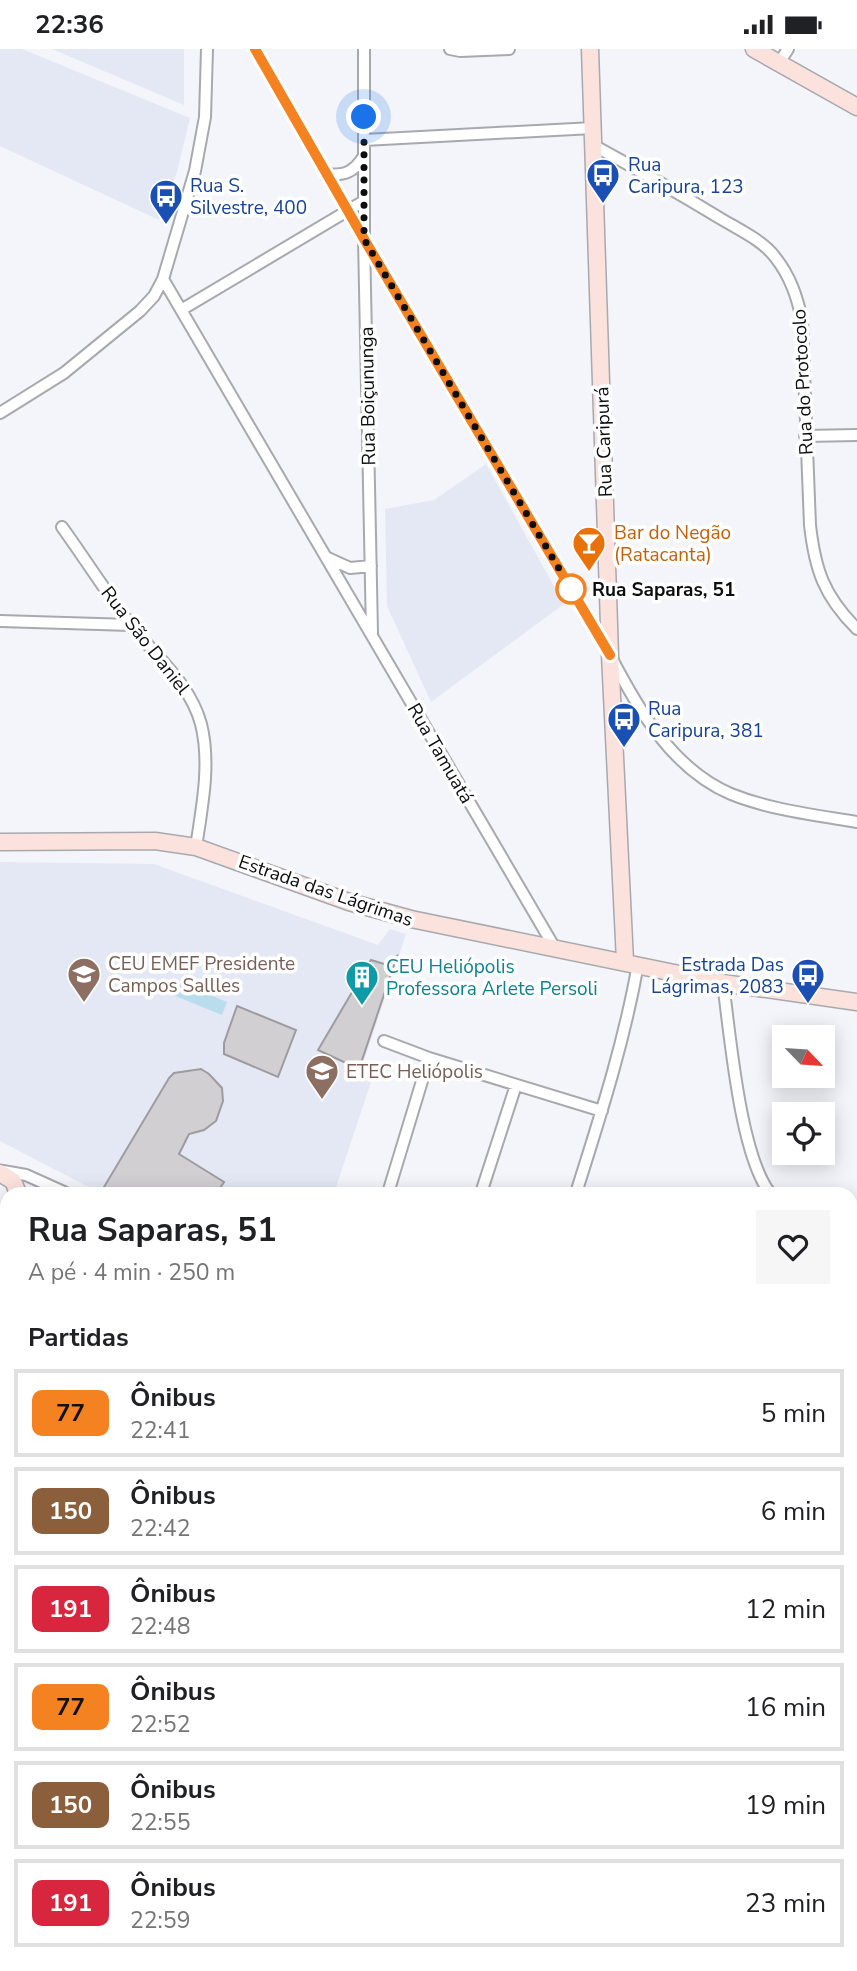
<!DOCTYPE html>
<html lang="pt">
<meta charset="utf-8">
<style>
:root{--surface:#fff;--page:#f6f6f6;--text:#202124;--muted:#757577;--line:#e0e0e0}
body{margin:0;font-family:"Nunito Sans",sans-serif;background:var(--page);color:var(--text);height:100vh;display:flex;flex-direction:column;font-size:26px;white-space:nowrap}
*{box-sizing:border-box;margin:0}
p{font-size:23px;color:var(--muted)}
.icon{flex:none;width:38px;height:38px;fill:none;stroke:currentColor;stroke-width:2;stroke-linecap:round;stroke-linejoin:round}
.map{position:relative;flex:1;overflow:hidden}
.panel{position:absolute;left:0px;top:1138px;width:858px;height:786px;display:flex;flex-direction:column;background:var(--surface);border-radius:21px 21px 0 0;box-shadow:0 4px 18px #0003}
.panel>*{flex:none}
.badge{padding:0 14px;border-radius:10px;font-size:24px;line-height:46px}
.needle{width:46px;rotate:115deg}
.controls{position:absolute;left:772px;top:976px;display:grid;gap:14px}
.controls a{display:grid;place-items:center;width:63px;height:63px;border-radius:0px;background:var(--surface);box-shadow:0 4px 18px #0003;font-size:35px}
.you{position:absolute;width:35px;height:35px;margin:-18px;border:5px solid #fff;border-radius:50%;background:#1a73e8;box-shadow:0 0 0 10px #1a73e833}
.map>.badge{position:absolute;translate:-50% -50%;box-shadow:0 0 0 4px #fff}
h2{padding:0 28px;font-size:26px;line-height:63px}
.round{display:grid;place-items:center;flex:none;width:74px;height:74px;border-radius:0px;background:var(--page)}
.head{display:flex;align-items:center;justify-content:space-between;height:119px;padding:0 28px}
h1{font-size:33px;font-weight:700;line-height:52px}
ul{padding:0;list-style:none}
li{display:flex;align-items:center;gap:21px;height:88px;margin:0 14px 10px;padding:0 14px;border:4px solid var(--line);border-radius:0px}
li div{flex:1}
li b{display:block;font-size:26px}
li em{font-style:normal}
li .badge{min-width:77px;font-weight:700;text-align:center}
.status{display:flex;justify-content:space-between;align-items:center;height:49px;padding:0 35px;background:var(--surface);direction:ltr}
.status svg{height:19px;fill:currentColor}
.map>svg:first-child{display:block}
.built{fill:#e3e8f4}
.green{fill:#c9ceae}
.water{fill:#baddee}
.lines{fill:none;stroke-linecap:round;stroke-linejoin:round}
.stream{stroke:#baddee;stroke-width:4.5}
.building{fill:#d2cfd3;stroke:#9e9b9f;stroke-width:2}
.lane-casing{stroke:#a7a9ae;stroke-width:9}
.street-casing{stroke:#a7a9ae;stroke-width:14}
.secondary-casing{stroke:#a7a9ae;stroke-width:19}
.path{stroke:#abacb0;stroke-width:2.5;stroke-dasharray:5 5;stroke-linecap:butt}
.lane{stroke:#fff;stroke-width:5}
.street{stroke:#fff;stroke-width:10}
.secondary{stroke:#fbe2dd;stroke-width:16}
.line-casing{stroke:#fff;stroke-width:16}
.line{stroke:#f58220;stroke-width:10}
.walk{stroke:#0d0e10;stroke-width:7;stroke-dasharray:0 12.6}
.stop-dot{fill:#fff;stroke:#f58220;stroke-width:3.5}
.labels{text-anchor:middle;stroke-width:7;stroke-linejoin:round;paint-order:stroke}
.transit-label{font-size:19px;fill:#164399;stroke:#fff;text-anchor:start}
.street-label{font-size:19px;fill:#0d0e10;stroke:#fff}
.food-label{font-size:19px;fill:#c56008;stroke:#fff;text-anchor:start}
.stop-label{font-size:19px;font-weight:bold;fill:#0d0e10;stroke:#fff;text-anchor:start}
.education-label{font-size:19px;fill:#785e54;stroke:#fff;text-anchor:start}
.culture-label{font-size:19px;fill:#0d838f;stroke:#fff;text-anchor:start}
</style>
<div class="status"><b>22:36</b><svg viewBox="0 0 49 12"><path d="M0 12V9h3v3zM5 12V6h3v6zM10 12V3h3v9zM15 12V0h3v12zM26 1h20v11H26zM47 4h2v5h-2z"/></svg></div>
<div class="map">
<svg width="857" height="1922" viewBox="0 0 857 1922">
<rect width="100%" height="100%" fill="#f3f5fa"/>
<path class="built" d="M0 0H22L190 69 177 123 159 171 0 97Z
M52 0H184V56Z
M486 415 564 555 431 653 387 557 385 460 434 451Z
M0 813 154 815 378 896 390 880 406 885 359 1027 371 1033 334 1144H100L0 1092Z"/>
<path class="green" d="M7 1255V1374L0 1373V1269Z"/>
<path class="water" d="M179 933 227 953 222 966 173 946Z"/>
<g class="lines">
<path class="stream" d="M850 1771 856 1813 855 1836
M850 1878 852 1861
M842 1922 845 1916"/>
</g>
<path class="building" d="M397 907 359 1020 318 1001 371 911 384 915Z
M237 957 296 981 278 1028 224 1005V994Z
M201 1020 209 1025 222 1039 223 1052 216 1072 204 1081 189 1085 179 1105 224 1133 217 1144H115L104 1138 169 1029 174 1024Z"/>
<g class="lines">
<defs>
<path id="lane" d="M832 1922 835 1916"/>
<path id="street" d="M255 0 364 190 610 606C638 660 672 720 731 745 771 761 815 766 857 773
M364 0V190L372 584
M450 0 460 2 509 0
M779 14 788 0
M364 91 593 79
M593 96C637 120 680 145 723 171 740 181 763 192 775 208 790 227 797 247 802 271L810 476C815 521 824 547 857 580
M326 125C345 127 354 123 364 107
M163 230 556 901
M181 261 364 152
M0 364 64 324 140 262 154 247 163 230 195 122 205 68 207 0
M805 387 857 386
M62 478C85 510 106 543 130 575 155 607 190 634 201 675 211 714 202 758 196 798
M328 509 350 519 371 517
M0 572 131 576
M723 934C730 985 740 1106 770 1144
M384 992 429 1009 602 1062
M3 1122 26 1126 66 1144
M388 1144 429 1009
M481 1144 516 1036
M576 1144C600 1068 624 994 638 915
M850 1246 857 1254
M850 1346 857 1345
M0 1383 7 1385
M850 1482 857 1485
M850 1708 857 1742
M0 1841 7 1858
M850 1843 857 1842
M31 1916 33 1922
M175 1916 178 1922
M427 1916 429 1922
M625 1922V1916"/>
<path id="secondary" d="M590 0 610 606 625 912
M754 0 857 58
M0 793 155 792 196 798 349 853 411 870 723 934 857 953
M0 1124 13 1132 18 1144
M0 1245 7 1230
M0 1493 7 1509
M0 1570 7 1553"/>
</defs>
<use href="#lane" class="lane-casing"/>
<use href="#street" class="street-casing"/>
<use href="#secondary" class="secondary-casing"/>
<path class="path" d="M850 1524 857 1516
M850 1588 857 1579
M850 1660 857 1659"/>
<use href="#lane" class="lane"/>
<use href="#street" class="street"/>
<use href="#secondary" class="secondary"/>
</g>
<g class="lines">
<defs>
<path id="line" d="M255 0 364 190 610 606"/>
</defs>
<use href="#line" class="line-casing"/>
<use href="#line" class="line"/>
<path class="walk" d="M364 68V190L571 540"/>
</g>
<defs>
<symbol id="bus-pin" viewBox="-11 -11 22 30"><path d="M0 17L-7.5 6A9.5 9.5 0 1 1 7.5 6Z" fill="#1a4fb4" stroke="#fff"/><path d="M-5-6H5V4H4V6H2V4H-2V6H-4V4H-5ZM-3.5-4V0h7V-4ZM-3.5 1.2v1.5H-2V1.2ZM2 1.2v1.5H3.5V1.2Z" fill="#fff"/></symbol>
<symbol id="bar-pin" viewBox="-11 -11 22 30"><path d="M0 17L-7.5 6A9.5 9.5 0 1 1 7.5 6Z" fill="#e8710a" stroke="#fff"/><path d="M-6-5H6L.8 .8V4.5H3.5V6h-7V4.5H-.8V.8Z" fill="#fff"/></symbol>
<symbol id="school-pin" viewBox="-11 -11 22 30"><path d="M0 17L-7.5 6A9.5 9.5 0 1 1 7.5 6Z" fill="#8d6e63" stroke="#fff"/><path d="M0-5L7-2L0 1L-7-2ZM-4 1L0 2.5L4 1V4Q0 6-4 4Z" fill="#fff"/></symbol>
<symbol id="building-pin" viewBox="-11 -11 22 30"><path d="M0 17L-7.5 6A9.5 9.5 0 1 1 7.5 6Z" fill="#0f9aa8" stroke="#fff"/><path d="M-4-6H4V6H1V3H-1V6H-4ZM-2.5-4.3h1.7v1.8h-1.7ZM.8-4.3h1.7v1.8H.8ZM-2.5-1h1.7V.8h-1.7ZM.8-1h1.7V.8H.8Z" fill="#fff"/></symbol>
<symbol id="university-pin" viewBox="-11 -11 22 30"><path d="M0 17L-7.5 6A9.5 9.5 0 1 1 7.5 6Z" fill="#8d6e63" stroke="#fff"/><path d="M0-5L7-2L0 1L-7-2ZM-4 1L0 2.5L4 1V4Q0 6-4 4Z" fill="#fff"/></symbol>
</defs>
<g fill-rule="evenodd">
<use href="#bus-pin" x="584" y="107" width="38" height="52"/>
<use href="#bus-pin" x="147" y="128" width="38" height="52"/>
<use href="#bar-pin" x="570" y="475" width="38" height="52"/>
<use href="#bus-pin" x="605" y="651" width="38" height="52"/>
<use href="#school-pin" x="65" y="906" width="38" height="52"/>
<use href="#bus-pin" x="789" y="907" width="38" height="52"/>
<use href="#building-pin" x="343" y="909" width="38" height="52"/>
<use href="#university-pin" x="303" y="1003" width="38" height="52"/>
</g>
<circle class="stop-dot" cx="571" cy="540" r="14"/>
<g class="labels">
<g class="transit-label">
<text x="628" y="122">Rua<tspan x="628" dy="22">Caripura, 123</tspan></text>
<text x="190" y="143">Rua S.<tspan x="190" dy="22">Silvestre, 400</tspan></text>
<text x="648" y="666">Rua<tspan x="648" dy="22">Caripura, 381</tspan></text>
<text x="784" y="922" text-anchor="end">Estrada Das<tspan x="784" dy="22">Lágrimas, 2083</tspan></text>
</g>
<g class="street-label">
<text transform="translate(802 333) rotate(-93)" y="7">Rua do Protocolo</text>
<text transform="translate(367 347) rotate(-91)" y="7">Rua Boiçununga</text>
<text transform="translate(603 393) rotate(-92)" y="7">Rua Caripurá</text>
<text transform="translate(146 591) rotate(52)" y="7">Rua São Daniel</text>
<text transform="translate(441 704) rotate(60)" y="7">Rua Tamuatá</text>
<text transform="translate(326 841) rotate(19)" y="7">Estrada das Lágrimas</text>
</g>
<g class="food-label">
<text x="614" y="490">Bar do Negão<tspan x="614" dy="22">(Ratacanta)</tspan></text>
</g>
<g class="stop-label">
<text x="592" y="547">Rua Saparas, 51</text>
</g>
<g class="education-label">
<text x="108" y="921">CEU EMEF Presidente<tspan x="108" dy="22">Campos Sallles</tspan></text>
<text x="346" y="1029">ETEC Heliópolis</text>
</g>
<g class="culture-label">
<text x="386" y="924">CEU Heliópolis<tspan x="386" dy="22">Professora Arlete Persoli</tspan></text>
</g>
</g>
</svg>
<div class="controls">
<a><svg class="needle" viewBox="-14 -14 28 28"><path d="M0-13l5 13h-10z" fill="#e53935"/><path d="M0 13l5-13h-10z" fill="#757577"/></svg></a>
<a><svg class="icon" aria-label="locate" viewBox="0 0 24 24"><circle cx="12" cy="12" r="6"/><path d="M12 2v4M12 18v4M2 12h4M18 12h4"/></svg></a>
</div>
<div class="you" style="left:364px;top:68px"></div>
<section class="panel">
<div class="head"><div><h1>Rua Saparas, 51</h1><p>A pé · 4 min · 250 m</p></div><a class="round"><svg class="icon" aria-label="heart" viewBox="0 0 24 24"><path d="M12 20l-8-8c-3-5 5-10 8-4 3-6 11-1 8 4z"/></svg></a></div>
<h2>Partidas</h2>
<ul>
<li><span class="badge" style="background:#f58220;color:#111">77</span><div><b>Ônibus</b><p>22:41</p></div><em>5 min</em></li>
<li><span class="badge" style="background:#8b5e3c;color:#fff">150</span><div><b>Ônibus</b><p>22:42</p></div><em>6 min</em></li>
<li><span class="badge" style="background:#d7263d;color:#fff">191</span><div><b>Ônibus</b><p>22:48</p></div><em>12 min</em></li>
<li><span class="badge" style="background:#f58220;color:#111">77</span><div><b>Ônibus</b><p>22:52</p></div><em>16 min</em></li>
<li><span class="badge" style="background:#8b5e3c;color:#fff">150</span><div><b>Ônibus</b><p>22:55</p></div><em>19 min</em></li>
<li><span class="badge" style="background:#d7263d;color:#fff">191</span><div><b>Ônibus</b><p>22:59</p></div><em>23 min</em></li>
</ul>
</section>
</div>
